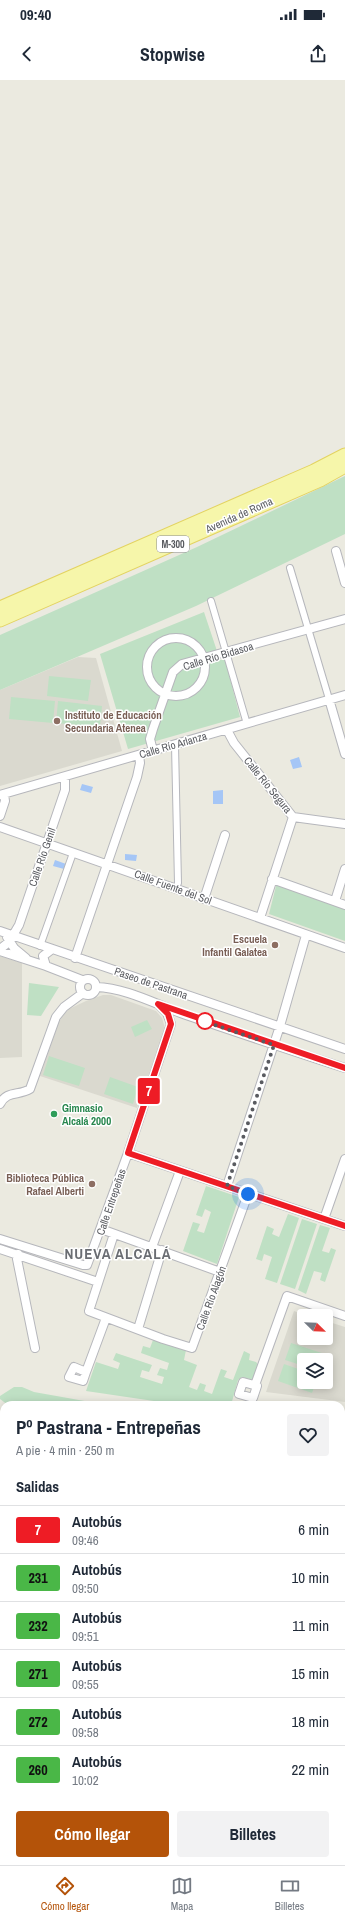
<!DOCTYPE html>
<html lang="es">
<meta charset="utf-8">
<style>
:root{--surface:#fff;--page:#f2f2f3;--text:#1f2937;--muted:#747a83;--line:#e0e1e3;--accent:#b45309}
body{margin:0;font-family:"Archivo Narrow",sans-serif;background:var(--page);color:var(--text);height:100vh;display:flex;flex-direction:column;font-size:15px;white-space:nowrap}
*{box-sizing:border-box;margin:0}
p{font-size:13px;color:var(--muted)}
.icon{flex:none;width:22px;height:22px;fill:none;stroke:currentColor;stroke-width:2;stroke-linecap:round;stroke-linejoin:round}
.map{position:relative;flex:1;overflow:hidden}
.side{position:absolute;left:0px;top:1321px;width:345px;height:464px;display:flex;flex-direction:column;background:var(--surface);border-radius:12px 12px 0 0;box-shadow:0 2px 10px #0003}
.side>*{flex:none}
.badge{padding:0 8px;border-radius:3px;font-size:14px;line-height:26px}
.needle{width:26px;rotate:113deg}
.controls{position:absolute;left:297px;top:1229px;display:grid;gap:8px}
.controls a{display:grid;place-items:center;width:36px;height:36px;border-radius:4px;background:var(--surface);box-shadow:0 2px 10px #0003;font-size:20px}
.you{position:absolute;width:20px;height:20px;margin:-10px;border:3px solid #fff;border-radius:50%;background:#1a73e8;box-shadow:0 0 0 6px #1a73e833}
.map>.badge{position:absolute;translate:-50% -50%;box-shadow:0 0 0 2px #fff}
h2{padding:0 16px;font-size:15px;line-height:36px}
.round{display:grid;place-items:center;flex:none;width:42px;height:42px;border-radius:4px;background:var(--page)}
.summary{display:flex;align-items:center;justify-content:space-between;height:68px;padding:0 16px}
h1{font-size:19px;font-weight:700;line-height:30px}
.primary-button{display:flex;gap:8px;margin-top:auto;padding:8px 16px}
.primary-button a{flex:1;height:46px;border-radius:4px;background:var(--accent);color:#fff;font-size:16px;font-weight:700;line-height:46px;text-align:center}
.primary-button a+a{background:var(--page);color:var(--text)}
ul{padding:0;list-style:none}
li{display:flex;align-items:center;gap:12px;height:48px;padding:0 16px;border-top:1px solid var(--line)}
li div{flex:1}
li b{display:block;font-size:15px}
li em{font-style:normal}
li .badge{min-width:44px;font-weight:700;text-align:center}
.status{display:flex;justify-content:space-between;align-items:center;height:28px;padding:0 20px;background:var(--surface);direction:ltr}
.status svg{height:11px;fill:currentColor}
header{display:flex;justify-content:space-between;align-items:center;height:52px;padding:0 16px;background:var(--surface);font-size:18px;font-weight:700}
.dock{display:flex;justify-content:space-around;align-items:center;height:56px;border-top:1px solid var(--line);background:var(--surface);font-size:11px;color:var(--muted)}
.dock a{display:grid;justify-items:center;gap:2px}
.dock .current{color:var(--accent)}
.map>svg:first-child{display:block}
.education{fill:#dad9cf;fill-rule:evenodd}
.green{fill:#bfe0c4}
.water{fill:#a5c6f6}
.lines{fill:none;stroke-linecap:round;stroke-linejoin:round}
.pedestrian-casing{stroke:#b6b7bc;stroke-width:8}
.minor-casing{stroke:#b6b7bc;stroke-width:10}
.primary-casing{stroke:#e3d361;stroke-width:15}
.pedestrian{stroke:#fff;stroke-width:6}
.minor{stroke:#fff;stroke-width:8}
.primary{stroke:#f6f6aa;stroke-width:13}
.line-casing{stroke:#fff;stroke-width:9}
.line{stroke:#ee1c25;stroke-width:6}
.walk{stroke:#595b60;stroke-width:4;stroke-dasharray:0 7.2}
.education-dot{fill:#8d6e63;stroke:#fff;stroke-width:1.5}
.stop-dot{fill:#fff;stroke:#ee1c25;stroke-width:2}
.leisure-dot{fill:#2e9e5b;stroke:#fff;stroke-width:1.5}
.labels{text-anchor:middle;stroke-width:3;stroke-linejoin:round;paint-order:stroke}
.shield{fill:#fff;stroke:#8b8c90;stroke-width:1}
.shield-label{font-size:10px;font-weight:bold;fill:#595b60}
.street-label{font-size:11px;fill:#595b60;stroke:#fff}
.education-label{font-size:11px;font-weight:bold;fill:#785e54;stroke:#fff;text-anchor:end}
.leisure-label{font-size:11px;font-weight:bold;fill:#27864d;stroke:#fff;text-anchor:start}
.district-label{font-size:15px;font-weight:bold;letter-spacing:1px;fill:#6a6d72;stroke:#fff}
</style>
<div class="status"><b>09:40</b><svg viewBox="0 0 49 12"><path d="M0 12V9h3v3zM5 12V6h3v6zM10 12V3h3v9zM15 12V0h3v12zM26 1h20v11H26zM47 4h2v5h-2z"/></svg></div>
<header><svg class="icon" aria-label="back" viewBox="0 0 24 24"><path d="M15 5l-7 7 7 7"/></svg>Stopwise<svg class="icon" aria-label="share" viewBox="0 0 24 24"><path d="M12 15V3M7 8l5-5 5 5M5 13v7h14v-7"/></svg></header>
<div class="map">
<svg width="345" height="1785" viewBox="0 0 345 1785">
<rect width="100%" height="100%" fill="#ebeae0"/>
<path class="education" d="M78 577 96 578 122 671 0 706V610Z
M0 876 22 883V977L0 978Z
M103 915H111L156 931 162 938 165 948 137 1028 40 996 59 942 64 934 69 929 86 921Z
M294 1231 309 1236H304V1258H326V1241L345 1247V1322L266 1312ZM304 1280H326V1302H304Z"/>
<path class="green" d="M345 396V454L196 526 0 610V555L197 467Z
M204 532 220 580 225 579 240 637 128 669 100 574Z
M49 596 91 600 88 621 47 616Z
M11 617 55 621 53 643 9 639Z
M58 621 102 626 100 647 56 643Z
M277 802 345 829V861L269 834Z
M29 903 59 907 41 936 27 935Z
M147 940 152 949 135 957 131 947Z
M49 976 85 988 79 1006 43 995Z
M110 997 138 1007 133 1024 104 1014Z
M206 1106 239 1117 217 1184 183 1171 193 1142 200 1144 197 1151 204 1153 211 1132 205 1129 202 1137 196 1135Z
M288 1134 299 1138 277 1203 265 1199 272 1177 264 1174 262 1181 256 1179 267 1146 274 1149 272 1154 279 1157Z
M302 1139 317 1144 295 1209 280 1204Z
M320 1145 330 1148 322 1171 329 1173 331 1168 336 1170 325 1202 320 1200 322 1193 314 1191 306 1214 298 1210Z
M153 1260 186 1270 184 1280 197 1285 189 1307 197 1310 200 1303 206 1305 204 1311 212 1314 221 1289 227 1291 224 1297 233 1300 244 1271 250 1274 249 1280 256 1282 261 1288 257 1301 242 1297 238 1300 231 1325H181L86 1311 96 1282 118 1289 120 1283 113 1280 116 1273 152 1285 149 1292 142 1290 140 1297 162 1304 164 1297 157 1295 160 1288 167 1290 169 1283 141 1273 143 1266 150 1268Z
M291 1263 325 1274 323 1280H304V1286L285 1280Z
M284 1284 304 1291V1302H316L312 1313 278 1301Z
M14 1307H22L34 1312 107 1325H8L0 1319V1316Z
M341 1388H345V1427L341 1426Z"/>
<path class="water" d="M299 677 302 687 293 689 290 680Z
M82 704 93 707 91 713 80 710Z
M223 710V724H213V711Z
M125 774 137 775 136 781 125 780Z
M55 780 66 784 64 789 53 786Z
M341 1363 345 1364V1388H341Z"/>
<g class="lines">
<defs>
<path id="pedestrian" d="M290 488 329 619
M211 521 247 644
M175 665 178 803 176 808
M40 866 73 773"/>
<path id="minor" d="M336 471 345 503
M147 587a29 29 0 1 1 58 0a29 29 0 1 1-58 0Z
M329 619 345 674
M227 650 234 663 293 737 345 744
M153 671 150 659 153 649 173 592 182 584 345 539
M0 715 345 615
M0 736 5 721 4 714
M0 747 345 868
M272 799 345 825
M204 819 225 755
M335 821 345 789
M260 838 293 737
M0 851 345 969
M7 857 14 868 26 878
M0 869 9 862 19 845 65 710V697
M0 871 46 886 82 900
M75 878 137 697 140 683 139 675
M46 886 43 876 51 870
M80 907a8 8 0 1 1 16 0a8 8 0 1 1-16 0Z
M96 907C127 908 157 925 186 935 239 953 292 971 345 988
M0 1024C7 1010 19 1016 30 1009L56 937 64 927 83 913
M128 1073 345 1146
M227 1106 280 946 306 855
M324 1139 345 1079
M101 1149 220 1192
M114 1154 89 1231 163 1259 192 1268 248 1114
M0 1159 83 1185H87L128 1073 171 944 167 933 158 924
M152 1167 180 1091
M0 1169 98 1202
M18 1174 17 1179 35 1268
M138 1249 162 1170
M86 1292 83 1301 69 1297 74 1287 86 1292 106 1238
M243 1302 257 1306 253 1318 239 1314Z
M255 1305 287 1216 345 1236"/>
<path id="primary" d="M0 528 314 391 345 375
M0 540 320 400 345 386"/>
</defs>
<use href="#pedestrian" class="pedestrian-casing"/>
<use href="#minor" class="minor-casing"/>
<use href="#primary" class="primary-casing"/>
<use href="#pedestrian" class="pedestrian"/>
<use href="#minor" class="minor"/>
<use href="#primary" class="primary"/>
</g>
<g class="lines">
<defs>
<path id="line" d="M345 988 158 924 168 934 171 944 128 1073 345 1146"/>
</defs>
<use href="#line" class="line-casing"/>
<use href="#line" class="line"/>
<path class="walk" d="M205 941 200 940 274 965 227 1106 248 1114"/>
</g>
<g class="education-dot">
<circle cx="57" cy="641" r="4"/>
<circle cx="275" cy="865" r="4"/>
<circle cx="92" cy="1104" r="4"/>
</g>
<circle class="stop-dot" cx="205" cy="941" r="8"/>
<circle class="leisure-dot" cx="54" cy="1034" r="4"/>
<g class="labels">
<rect class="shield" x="157" y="456" width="32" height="16" rx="3"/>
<g class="shield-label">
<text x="173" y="468">M-300</text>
</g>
<g class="street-label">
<text transform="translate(239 435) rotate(-24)" y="4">Avenida de Roma</text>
<text transform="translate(218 576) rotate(-17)" y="4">Calle Río Bidasoa</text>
<text transform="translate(173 665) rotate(-16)" y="4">Calle Río Arlanza</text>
<text transform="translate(268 705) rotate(51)" y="4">Calle Río Segura</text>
<text transform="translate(42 777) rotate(-71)" y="4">Calle Río Genil</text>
<text transform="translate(173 807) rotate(20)" y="4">Calle Fuente del Sol</text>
<text transform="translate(151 903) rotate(19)" y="4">Paseo de Pastrana</text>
<text transform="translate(111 1122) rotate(-71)" y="4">Calle Entrepeñas</text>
<text transform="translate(211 1218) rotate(-70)" y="4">Calle Río Alagón</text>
</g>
<g class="education-label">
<text x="65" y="639" text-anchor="start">Instituto de Educación<tspan x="65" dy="13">Secundaria Atenea</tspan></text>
<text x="267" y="863">Escuela<tspan x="267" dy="13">Infantil Galatea</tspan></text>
<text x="84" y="1102">Biblioteca Pública<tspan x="84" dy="13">Rafael Alberti</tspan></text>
</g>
<g class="leisure-label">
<text x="62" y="1032">Gimnasio<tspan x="62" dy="13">Alcalá 2000</tspan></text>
</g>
<g class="district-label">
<text x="118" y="1179">NUEVA ALCALÁ</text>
</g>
</g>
</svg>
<div class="controls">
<a><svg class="needle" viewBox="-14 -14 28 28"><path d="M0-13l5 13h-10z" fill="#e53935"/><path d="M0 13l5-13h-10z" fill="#747a83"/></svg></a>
<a><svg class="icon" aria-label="layers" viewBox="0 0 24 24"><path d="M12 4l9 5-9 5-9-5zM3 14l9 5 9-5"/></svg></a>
</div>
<div class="you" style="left:248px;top:1114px"></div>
<b class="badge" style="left:149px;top:1011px;background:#ee1c25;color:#fff">7</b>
<section class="side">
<div class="summary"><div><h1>Pº Pastrana - Entrepeñas</h1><p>A pie · 4 min · 250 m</p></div><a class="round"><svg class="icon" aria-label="heart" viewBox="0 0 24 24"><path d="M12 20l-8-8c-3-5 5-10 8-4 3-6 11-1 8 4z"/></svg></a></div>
<h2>Salidas</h2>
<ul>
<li><span class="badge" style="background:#ee1c25;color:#fff">7</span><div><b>Autobús</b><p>09:46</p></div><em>6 min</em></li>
<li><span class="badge" style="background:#4ab747;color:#111">231</span><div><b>Autobús</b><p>09:50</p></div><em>10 min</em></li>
<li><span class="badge" style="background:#4ab747;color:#111">232</span><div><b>Autobús</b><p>09:51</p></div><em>11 min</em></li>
<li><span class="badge" style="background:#4ab747;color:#111">271</span><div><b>Autobús</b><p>09:55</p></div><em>15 min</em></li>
<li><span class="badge" style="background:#4ab747;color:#111">272</span><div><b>Autobús</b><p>09:58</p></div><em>18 min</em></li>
<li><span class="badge" style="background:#4ab747;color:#111">260</span><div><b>Autobús</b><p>10:02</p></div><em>22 min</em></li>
</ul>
<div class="primary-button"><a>Cómo llegar</a><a>Billetes</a></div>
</section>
</div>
<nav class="dock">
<a class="current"><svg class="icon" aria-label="directions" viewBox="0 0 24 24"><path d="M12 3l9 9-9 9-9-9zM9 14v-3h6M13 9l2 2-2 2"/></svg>Cómo llegar</a>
<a><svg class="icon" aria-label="map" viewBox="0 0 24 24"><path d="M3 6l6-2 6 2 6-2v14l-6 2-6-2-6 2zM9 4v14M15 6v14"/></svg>Mapa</a>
<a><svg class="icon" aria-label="tickets" viewBox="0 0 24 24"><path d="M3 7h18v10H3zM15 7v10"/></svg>Billetes</a>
</nav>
